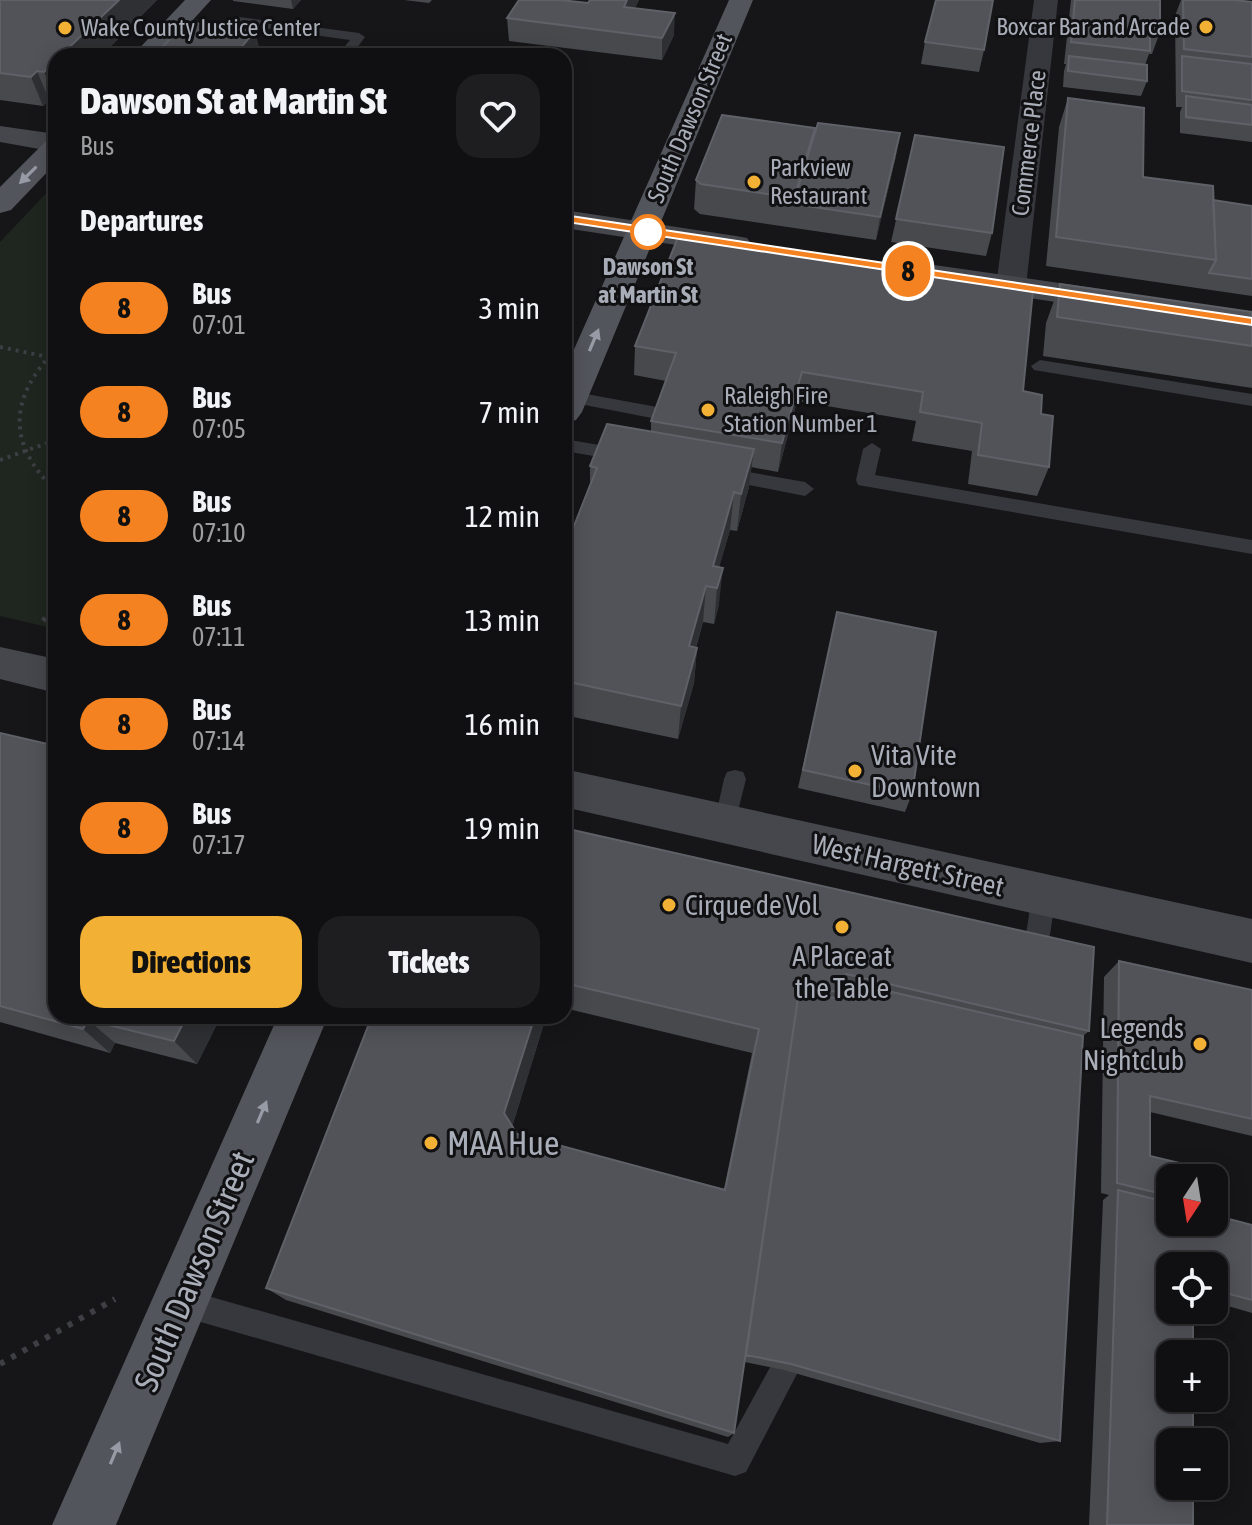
<!DOCTYPE html>
<meta charset="utf-8">
<style>
:root{--surface:#101012;--page:#1e1e20;--text:#f1f3f6;--muted:#9c9d9f;--line:#303032;--accent:#f2b134}
body{margin:0;font-family:"Asap Condensed",sans-serif;background:var(--page);color:var(--text);height:100vh;display:flex;flex-direction:column;font-size:30px;white-space:nowrap}
*{box-sizing:border-box;margin:0}
p{font-size:26px;color:var(--muted)}
.icon{flex:none;width:44px;height:44px;fill:none;stroke:currentColor;stroke-width:2;stroke-linecap:round;stroke-linejoin:round}
.map{position:relative;flex:1;overflow:hidden}
.details{position:absolute;left:48px;top:48px;width:524px;height:976px;display:flex;flex-direction:column;background:var(--surface);border-radius:24px;box-shadow:0 4px 20px #0003,0 0 0 2px var(--line)}
.details>*{flex:none}
.badge{padding:0 16px;border-radius:26px;font-size:28px;line-height:52px}
.needle{width:52px;rotate:192deg}
.tools{position:absolute;left:1156px;top:1164px;display:grid;gap:16px}
.tools a{display:grid;place-items:center;width:72px;height:72px;border-radius:16px;background:var(--surface);box-shadow:0 4px 20px #0003,0 0 0 2px var(--line);font-size:40px}
.map>.badge{position:absolute;translate:-50% -50%;box-shadow:0 0 0 4px #fff}
h2{padding:0 32px;font-size:30px;line-height:72px}
.round{display:grid;place-items:center;flex:none;width:84px;height:84px;border-radius:24px;background:var(--page)}
.overview{display:flex;align-items:center;justify-content:space-between;height:136px;padding:0 32px}
h1{font-size:38px;font-weight:800;line-height:60px}
.button{display:flex;gap:16px;margin-top:auto;padding:16px 32px}
.button a{flex:1;height:92px;border-radius:24px;background:var(--accent);color:#111;font-size:32px;font-weight:800;line-height:92px;text-align:center}
.button a+a{background:var(--page);color:var(--text)}
ul{padding:0;list-style:none}
li{display:flex;align-items:center;gap:24px;height:104px;padding:0 32px}
li div{flex:1}
li b{display:block;font-size:30px}
li em{font-style:normal}
li .badge{min-width:88px;font-weight:700;text-align:center}
.map>svg:first-child{display:block}
.green{fill:#1e261f}
.lines{fill:none;stroke-linecap:round;stroke-linejoin:round}
.path-far3{stroke:#3d3f44;stroke-width:3;stroke-dasharray:3 4;stroke-linecap:butt}
.path-far2{stroke:#3d3f44;stroke-width:4;stroke-dasharray:3 5;stroke-linecap:butt}
.path-far1{stroke:#3d3f44;stroke-width:5;stroke-dasharray:4 6;stroke-linecap:butt}
.path{stroke:#3d3f44;stroke-width:6;stroke-dasharray:5 8;stroke-linecap:butt}
.lane{fill:#37383d;fill-rule:evenodd}
.street{fill:#37383d;fill-rule:evenodd}
.secondary{fill:#45474d;fill-rule:evenodd}
.primary{fill:#53555c;fill-rule:evenodd}
.wall{fill:#47494d}
.shaded-wall{fill:#2f3033}
.building{fill:#525359;stroke:#5f6168;stroke-width:2}
.oneway{fill:#979ba6}
.line{fill:#f58220;stroke:#fff;stroke-width:2}
.poi-dot{fill:#f2b134;stroke:#111113;stroke-width:3}
.stop-dot{fill:#fff;stroke:#f58220;stroke-width:4}
.labels{text-anchor:middle;stroke-width:6;stroke-linejoin:round;paint-order:stroke}
.far-poi-label{font-size:24px;fill:#a8adb8;stroke:#111113;text-anchor:start}
.far-street-label{font-size:24px;fill:#a8adb8;stroke:#111113}
.far-stop-label{font-size:24px;font-weight:bold;fill:#a8adb8;stroke:#111113}
.poi-label{font-size:28px;fill:#a8adb8;stroke:#111113;text-anchor:start}
.street-label{font-size:28px;fill:#a8adb8;stroke:#111113}
.near-poi-label{font-size:34px;fill:#a8adb8;stroke:#111113;text-anchor:start}
.near-street-label{font-size:34px;fill:#a8adb8;stroke:#111113}
</style>
<div class="map">
<svg width="1252" height="1525" viewBox="0 0 1252 1525">
<rect width="100%" height="100%" fill="#161618"/>
<path class="green" d="M56 183V629L0 616V242Z"/>
<g class="lines">
<path class="path-far3" d="M47 213 56 214"/>
<path class="path-far2" d="M0 347 48 357
M56 349C9 398 6 443 56 491
M0 460 56 440"/>
<path class="path-far1" d="M43 621 56 603"/>
<path class="path" d="M0 1364 115 1299"/>
<path class="lane" d="M239 17 359 33 365 37 351 56H337L350 40 235 24V18Z
M1040 360 1252 394V406L1034 370 1031 366Z
M570 391 657 407 666 413 657 419 564 401V393Z
M564 439 623 449 632 455 623 461 564 451Z
M872 443 881 449 875 475 1252 540V554L858 485 856 480 863 449Z
M720 467 805 482 814 489 805 496 714 478 711 473 714 468Z
M735 770 743 772 746 779 733 831 725 834 717 831 714 824 724 779 727 772Z
M1044 884 1052 887 1056 895 1046 961 1043 969 1034 972 1025 969 1022 961 1032 895 1036 887Z
M180 1288 728 1444 774 1360 784 1355 794 1360 799 1370 746 1472 735 1476 180 1316 170 1312 166 1302 170 1292Z"/>
<path class="street" d="M1034 0H1058L1026 286 1022 293 1011 295 1000 293 996 286Z"/>
<path class="secondary" d="M0 126 56 134V152L0 142Z
M564 210 736 236 747 238 752 245 747 252 736 254 564 228Z
M934 265 1115 291 1126 294 1131 301 1126 308 1115 311 923 282 918 275 923 268Z
M0 647 56 659V693L0 679Z
M564 769 1252 919V963L564 807Z"/>
<path class="primary" d="M185 0H211L160 56H132Z
M729 0H753L582 412 576 420 564 424V372Z
M56 138V163L11 210 0 213V187L46 141Z
M278 1016H328L116 1525H52Z"/>
</g>
<path class="wall" d="M0 0H157L101 56H56L55 101 49 100 43 106 0 100Z
M233 0H301L293 9 233 1Z
M404 0H432L429 3Z
M590 0H639L635 8 674 35 662 60 509 41 507 18 588 3Z
M1071 0H1160V32L1152 54H1149L1145 65 1147 81 1141 96 1063 87 1064 71 1066 64H1064Z
M1181 0H1235L1252 2V142L1180 133V112L1182 107H1176L1175 16Z
M925 42 984 50 979 72 921 64Z
M1068 98 1143 177 1213 200 1252 206V296L1046 266 1059 127Z
M814 135 896 156 876 240 700 214 694 209 696 180Z
M915 135 992 233 986 256 891 242Z
M1060 284 1252 312V388L1043 356 1046 323Z
M635 346 1023 391 1041 414 1049 467 1037 496 968 484 972 451 912 441 916 421 797 401 778 472 751 467 749 487 737 531 730 530 719 567V604L714 624 703 622 696 648H697L694 683 678 739 564 715V551L590 483V466L651 432V421L666 381 634 375Z
M837 612 912 794 905 812 798 788Z
M0 733 48 744 56 755V1016H221L197 1064 115 1043 110 1053 0 1022Z
M564 828 1089 1031 1083 1036 1060 1441 1040 1443 784 1370 745 1362 734 1433 728 1437 286 1300 266 1288 372 1016H549L546 1017 512 1127 517 1134 724 1189 752 1053 564 1008Z
M1119 961 1252 990V1136L1150 1112V1156L1170 1178V1222L1252 1225V1313L1214 1302V1266H1170L1193 1525H1089L1103 1200 1109 1195 1101 1193 1104 977Z"/>
<path class="shaded-wall" d="M119 0H157L101 56H60Z
M291 0H301L293 9Z
M627 0H639L624 29V7Z
M675 13 674 35 662 60V38Z
M255 31 261 54 259 56H234Z
M56 60V100L55 101 44 72Z
M37 71 49 100 43 106 31 77Z
M900 133 896 156 876 240 880 217Z
M802 372 797 401 778 472 782 443Z
M754 449 749 487 737 531 741 494Z
M734 492 730 530 713 588V566Z
M723 568 719 604 714 624 717 588Z
M706 586 703 622 686 681 689 646Z
M697 648 694 683 678 739 681 706Z
M48 744 56 755V764Z
M187 1016H221L197 1064 174 1041Z
M535 1016H549L546 1017 510 1133 504 1113Z
M88 1020 115 1043 110 1053 83 1029Z"/>
<path class="building" d="M0 0H119L60 56H56V60L44 72 37 71 31 77 0 73Z
M519 0H560L588 3 590 0H627L624 7 675 13 662 38 507 18Z
M936 0H993L984 50 925 42Z
M1075 0H1160V32L1150 30V51L1071 42Z
M1183 0H1235L1252 2V57L1184 49Z
M186 22 255 31 234 56H154Z
M1069 56 1147 65V81L1068 71Z
M1182 56 1252 64V100L1182 91Z
M1186 96 1252 105V125L1186 117Z
M1068 98 1144 108 1143 177 1213 186 1216 260 1056 237Z
M722 115 815 128 794 198 701 184 696 180Z
M818 123 900 133 880 217 793 204Z
M915 135 1004 147 992 233 896 219Z
M1213 200 1252 206V279L1209 273 1216 260Z
M680 232 1033 290 1023 391 1042 395 1041 414 1053 416 1049 467 978 455 982 423 920 412 923 392 802 372 782 443 651 421 676 353 635 346Z
M1060 284 1252 312V346L1057 317Z
M607 424 754 449 741 494 734 492 713 566 723 568 717 588 706 586 689 646 697 648 681 706 564 681V551L597 468 590 466Z
M837 612 936 632 912 794 803 770Z
M0 733 48 744 56 764V1016H187L174 1041 88 1020 83 1029 0 1006Z
M564 828 1094 947 1089 1031 846 974 837 992 800 984 734 1433 266 1288 372 1016H535L504 1113 517 1134 725 1190 759 1029 564 983Z
M1119 961 1252 990V1119L1150 1096V1156L1188 1165V1178H1170V1196L1117 1183Z
M844 981 1083 1036 1060 1441 791 1364 746 1355 799 991 835 998Z
M1118 1190 1170 1203V1222H1214V1215L1252 1225V1300L1214 1290V1266H1170V1310H1193V1354H1170V1398H1193V1442H1170V1486H1193V1525H1107Z"/>
<defs><path id="oneway-solid" d="M-6-.8H1V-3.2L6.5 0L1 3.2V.8H-6Z" transform="scale(2)"/></defs>
<g class="oneway">
<use href="#oneway-solid" transform="translate(28 175) rotate(135)"/>
<use href="#oneway-solid" transform="translate(594 340) rotate(-67)"/>
<use href="#oneway-solid" transform="translate(262 1112) rotate(-67)"/>
<use href="#oneway-solid" transform="translate(115 1453) rotate(-67)"/>
</g>
<path class="line" d="M564 215 1252 318V325L560 221V216Z"/>
<g class="poi-dot">
<circle cx="1206" cy="27" r="8"/>
<circle cx="65" cy="28" r="8"/>
<circle cx="754" cy="182" r="8"/>
<circle cx="708" cy="410" r="8"/>
<circle cx="855" cy="771" r="8"/>
<circle cx="669" cy="905" r="8"/>
<circle cx="842" cy="927" r="8"/>
<circle cx="1200" cy="1044" r="8"/>
<circle cx="431" cy="1143" r="8"/>
</g>
<circle class="stop-dot" cx="648" cy="232" r="16"/>
<g class="labels">
<g class="far-poi-label">
<text x="1190" y="35" text-anchor="end">Boxcar Bar and Arcade</text>
<text x="81" y="36">Wake County Justice Center</text>
<text x="770" y="176">Parkview<tspan x="770" dy="28">Restaurant</tspan></text>
<text x="724" y="404">Raleigh Fire<tspan x="724" dy="28">Station Number 1</tspan></text>
</g>
<g class="far-street-label">
<text transform="translate(690 118) rotate(-67)" y="8">South Dawson Street</text>
<text transform="translate(1029 143) rotate(-83)" y="8">Commerce Place</text>
</g>
<g class="far-stop-label">
<text x="648" y="275">Dawson St<tspan x="648" dy="28">at Martin St</tspan></text>
</g>
<g class="poi-label">
<text x="871" y="765">Vita Vite<tspan x="871" dy="32">Downtown</tspan></text>
<text x="685" y="915">Cirque de Vol</text>
<text x="842" y="966" text-anchor="middle">A Place at<tspan x="842" dy="32">the Table</tspan></text>
<text x="1184" y="1038" text-anchor="end">Legends<tspan x="1184" dy="32">Nightclub</tspan></text>
</g>
<g class="street-label">
<text transform="translate(908 865) rotate(13)" y="10">West Hargett Street</text>
</g>
<g class="near-poi-label">
<text x="447" y="1155">MAA Hue</text>
</g>
<g class="near-street-label">
<text transform="translate(194 1271) rotate(-67)" y="12">South Dawson Street</text>
</g>
</g>
</svg>
<div class="tools">
<a><svg class="needle" viewBox="-14 -14 28 28"><path d="M0-13l5 13h-10z" fill="#e53935"/><path d="M0 13l5-13h-10z" fill="#9c9d9f"/></svg></a>
<a><svg class="icon" aria-label="locate" viewBox="0 0 24 24"><circle cx="12" cy="12" r="6"/><path d="M12 2v4M12 18v4M2 12h4M18 12h4"/></svg></a>
<a>+</a>
<a>−</a>
</div>
<b class="badge" style="left:908px;top:271px;background:#f58220;color:#111">8</b>
<section class="details">
<div class="overview"><div><h1>Dawson St at Martin St</h1><p>Bus</p></div><a class="round"><svg class="icon" aria-label="heart" viewBox="0 0 24 24"><path d="M12 20l-8-8c-3-5 5-10 8-4 3-6 11-1 8 4z"/></svg></a></div>
<h2>Departures</h2>
<ul>
<li><span class="badge" style="background:#f58220;color:#111">8</span><div><b>Bus</b><p>07:01</p></div><em>3 min</em></li>
<li><span class="badge" style="background:#f58220;color:#111">8</span><div><b>Bus</b><p>07:05</p></div><em>7 min</em></li>
<li><span class="badge" style="background:#f58220;color:#111">8</span><div><b>Bus</b><p>07:10</p></div><em>12 min</em></li>
<li><span class="badge" style="background:#f58220;color:#111">8</span><div><b>Bus</b><p>07:11</p></div><em>13 min</em></li>
<li><span class="badge" style="background:#f58220;color:#111">8</span><div><b>Bus</b><p>07:14</p></div><em>16 min</em></li>
<li><span class="badge" style="background:#f58220;color:#111">8</span><div><b>Bus</b><p>07:17</p></div><em>19 min</em></li>
</ul>
<div class="button"><a>Directions</a><a>Tickets</a></div>
</section>
</div>
